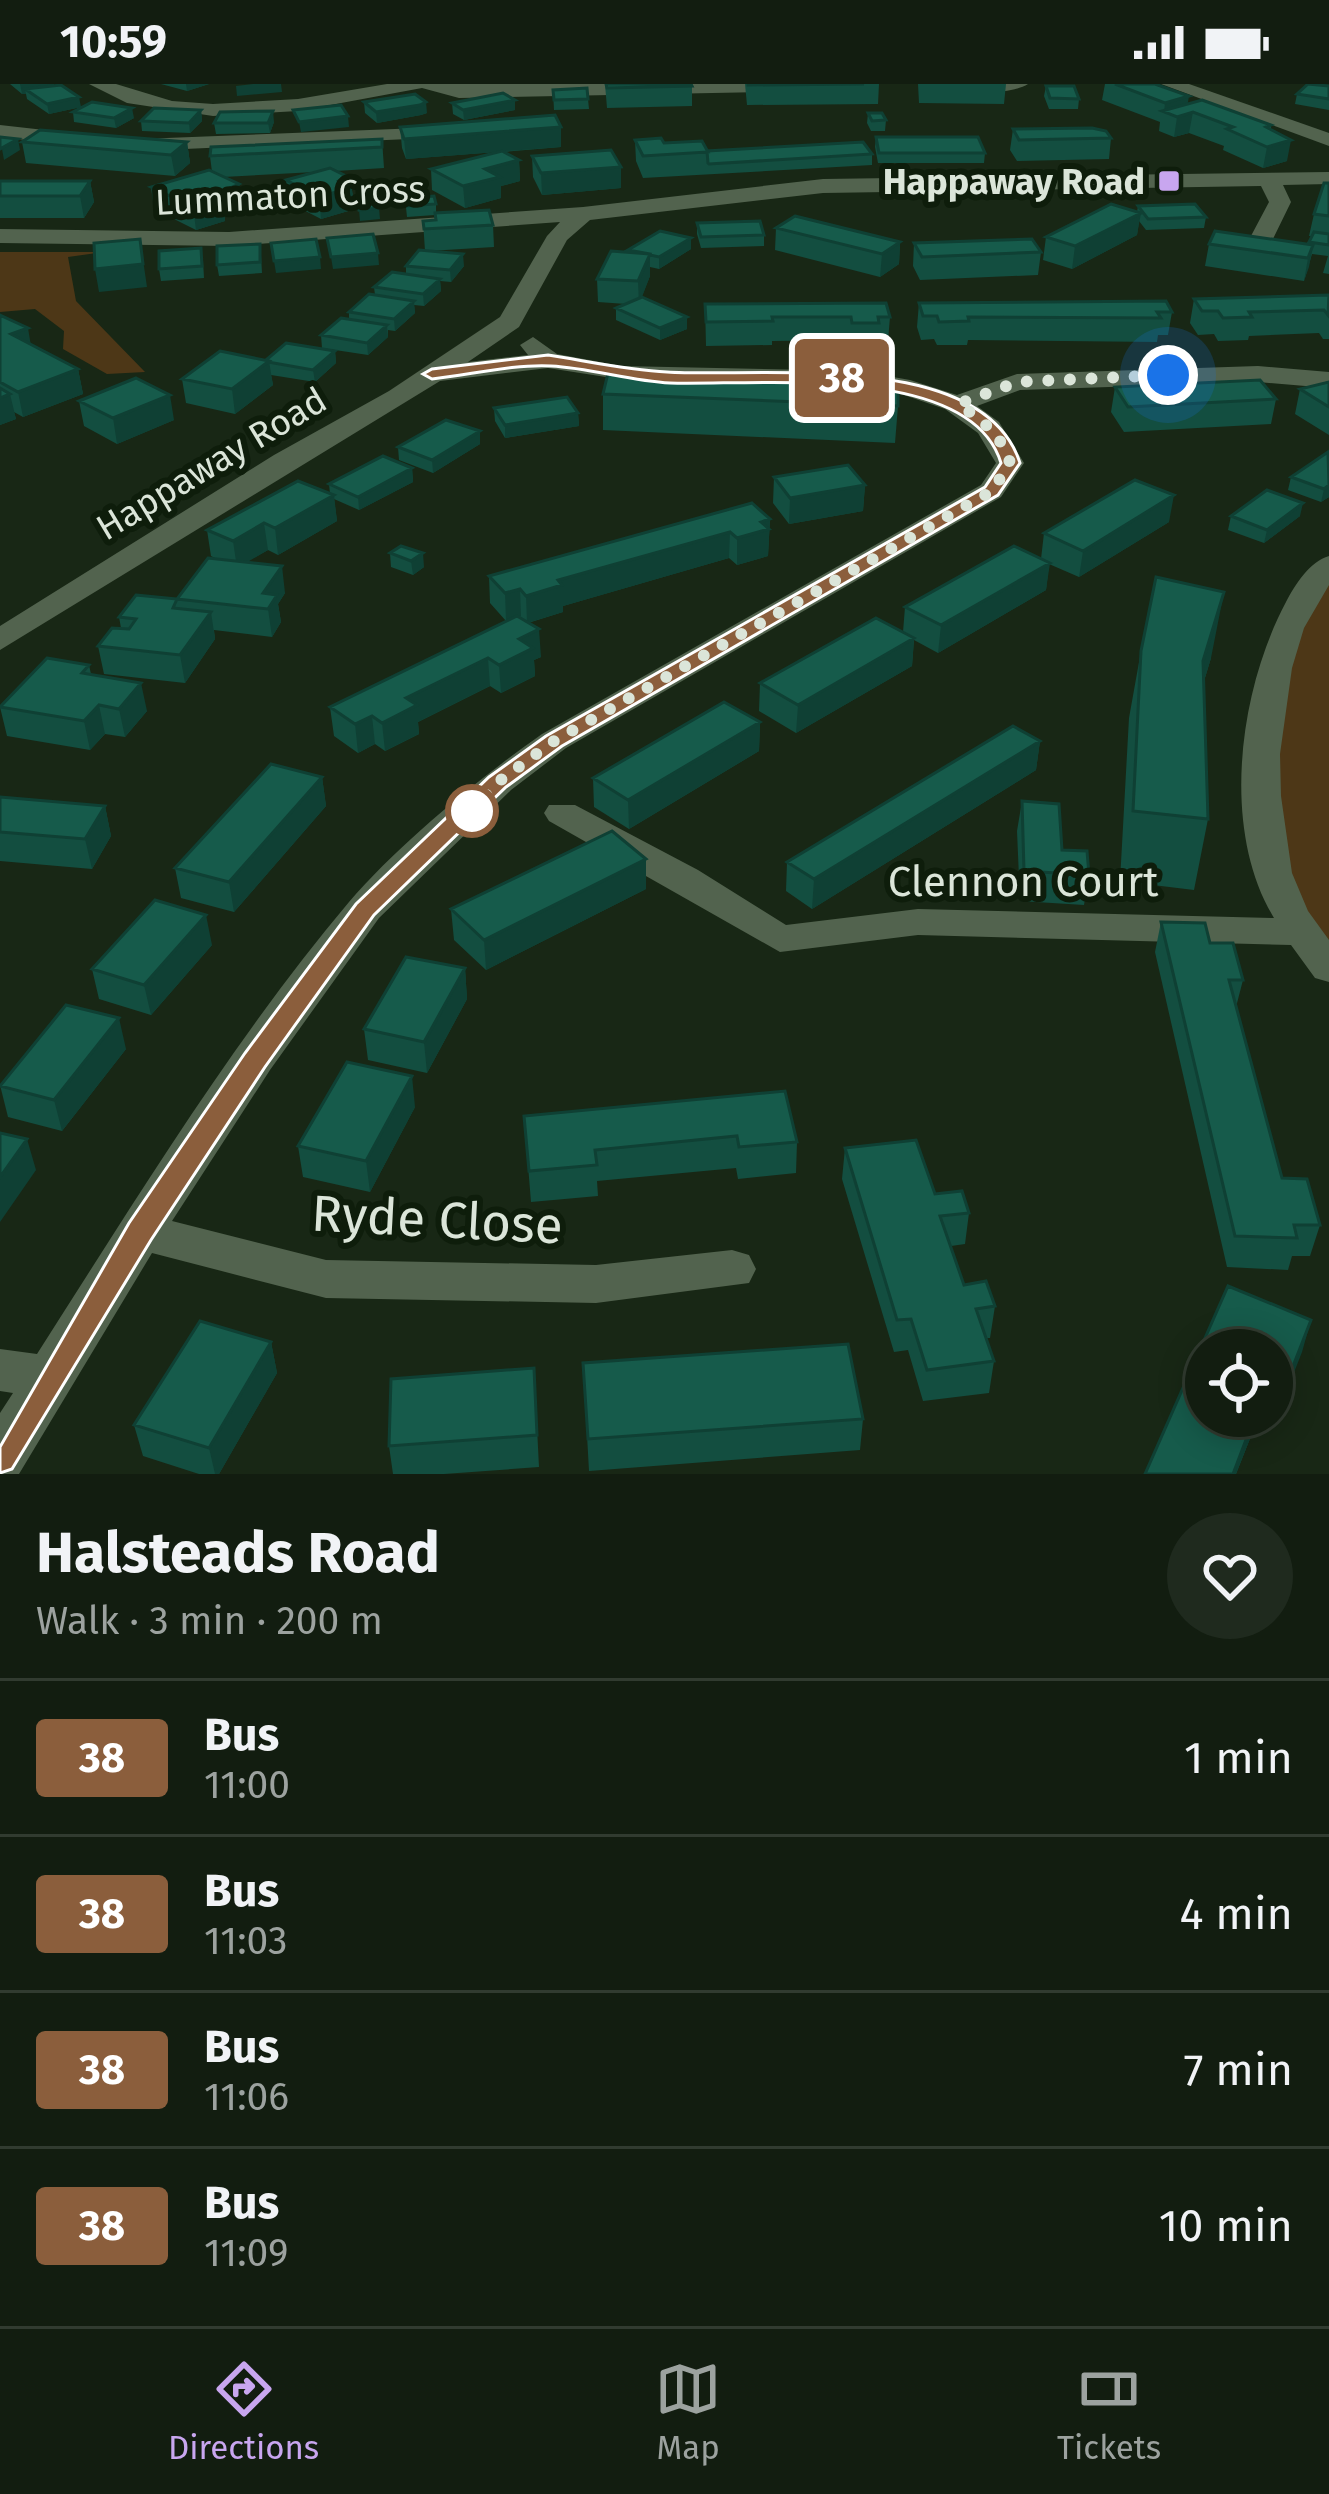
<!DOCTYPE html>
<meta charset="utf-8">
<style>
:root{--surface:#121d10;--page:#1f2a1e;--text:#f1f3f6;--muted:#9ca29f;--line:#313b30;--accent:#c8a6ef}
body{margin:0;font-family:"Fira Sans",sans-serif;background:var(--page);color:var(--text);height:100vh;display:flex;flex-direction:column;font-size:45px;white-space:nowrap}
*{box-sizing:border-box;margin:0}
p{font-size:39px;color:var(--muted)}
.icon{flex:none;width:66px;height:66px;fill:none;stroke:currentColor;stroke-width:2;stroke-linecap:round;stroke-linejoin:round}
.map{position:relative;height:1390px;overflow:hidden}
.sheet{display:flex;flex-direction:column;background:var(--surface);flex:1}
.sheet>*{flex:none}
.badge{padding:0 24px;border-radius:9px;font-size:42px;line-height:78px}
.fabs{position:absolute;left:1185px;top:1245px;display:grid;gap:24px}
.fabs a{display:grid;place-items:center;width:108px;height:108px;border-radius:50%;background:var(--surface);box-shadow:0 6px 30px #0003,0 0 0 3px var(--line);font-size:60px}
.you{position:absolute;width:60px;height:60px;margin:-30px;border:9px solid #fff;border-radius:50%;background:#1a73e8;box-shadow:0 0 0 18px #1a73e833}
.map>.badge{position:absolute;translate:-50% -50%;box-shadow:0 0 0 6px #fff}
.round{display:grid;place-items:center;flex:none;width:126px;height:126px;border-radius:63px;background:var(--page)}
.overview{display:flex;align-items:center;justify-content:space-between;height:204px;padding:0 36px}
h1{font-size:57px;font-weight:700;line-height:90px}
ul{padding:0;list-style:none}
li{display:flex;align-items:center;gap:36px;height:156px;padding:0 36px;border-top:3px solid var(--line)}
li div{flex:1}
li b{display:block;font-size:45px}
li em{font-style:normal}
li .badge{min-width:132px;font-weight:700;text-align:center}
.status{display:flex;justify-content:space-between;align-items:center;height:84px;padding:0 60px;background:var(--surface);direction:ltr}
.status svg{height:33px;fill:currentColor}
.tab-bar{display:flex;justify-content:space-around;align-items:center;height:168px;border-top:3px solid var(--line);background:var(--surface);font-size:33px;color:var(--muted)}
.tab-bar a{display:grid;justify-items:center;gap:6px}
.tab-bar .selected{color:var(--accent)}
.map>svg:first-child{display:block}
.green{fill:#4d3717}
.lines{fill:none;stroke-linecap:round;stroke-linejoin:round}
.street{fill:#52634e;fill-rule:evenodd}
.secondary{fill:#52634e;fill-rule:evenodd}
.wall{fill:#134e40}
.shaded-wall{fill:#0f4034}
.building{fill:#165b4b;stroke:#0f4034;stroke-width:3}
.line{fill:#8b5e3c;stroke:#fff;stroke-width:3}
.walk{stroke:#dbe5d9;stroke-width:12;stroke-dasharray:0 21.6}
.poi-dot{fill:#c8a6ef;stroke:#0e1d0b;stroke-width:4.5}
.stop-dot{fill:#fff;stroke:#8b5e3c;stroke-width:6}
.labels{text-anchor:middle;stroke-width:12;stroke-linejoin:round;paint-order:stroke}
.far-poi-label{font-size:36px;font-weight:bold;fill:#dbe5d9;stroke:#0e1d0b;text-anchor:end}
.far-street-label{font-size:36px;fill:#dbe5d9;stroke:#0e1d0b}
.street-label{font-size:42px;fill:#dbe5d9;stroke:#0e1d0b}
.near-street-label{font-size:51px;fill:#dbe5d9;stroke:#0e1d0b}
</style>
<div class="status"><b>10:59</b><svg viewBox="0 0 49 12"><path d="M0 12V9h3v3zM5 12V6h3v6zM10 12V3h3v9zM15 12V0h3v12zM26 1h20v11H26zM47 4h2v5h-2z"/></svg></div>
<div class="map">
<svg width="1329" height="1390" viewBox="0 0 1329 1390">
<rect width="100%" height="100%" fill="#182715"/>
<path class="green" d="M0 168H104L68 173 76 217 145 288 107 290 63 265 64 247 35 225 0 228Z
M1329 481V884L1301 848 1263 714 1267 617Z"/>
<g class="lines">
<path class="street" d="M89 0H116L172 17 213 20 298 15 387 0H876L866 6 459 14 422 4 298 27 213 32 127 19Z
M945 0H1028C1011 11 962 11 945 0Z
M0 41 80 50 90 56 80 62 0 53Z
M446 43 456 49 453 53 141 67 131 61 141 55Z
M1329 88V100L1283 101 1291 118 1267 167 1255 174 1243 167 1269 118 1261 102 823 109 590 136 567 156 519 243 468 278 528 271 520 261 533 253 557 270 621 282 859 287 910 296 957 311 1017 290 1258 282 1329 288V304L1258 298 1020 306 977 322 999 338 1024 379 1001 413 566 664 511 706 379 834 270 986 172 1137 326 1176 596 1181 732 1166 749 1171 756 1185 749 1199 596 1219 326 1214 152 1169 19 1390H0V1329L13 1309 0 1307V1265L37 1270C135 1117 232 957 349 818 400 759 478 695 542 650L981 401 996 379 978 349 945 325 904 311 859 303 651 300 548 284 440 297 0 566V542L274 371 389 307 500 233 547 152 560 138 229 162 0 159V145L229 148 583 123 823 95Z
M1329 472V501L1304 544 1292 584 1280 670 1281 712 1292 789 1308 827 1329 856V898L1315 894 1291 861 918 851 780 868 549 737 544 729 549 721H575L698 786 786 841 918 825 1274 834C1220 745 1239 606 1286 518 1295 501 1310 477 1329 472Z"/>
<path class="secondary" d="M1161 0H1189L1329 49V62Z"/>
</g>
<path class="wall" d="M10 0H53L81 23 49 30 27 15 26 10H22Z
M161 0H209L187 7Z
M605 0 692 2V22L607 24Z
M745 0H879L878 20 747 21Z
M918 0H1006L1004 20 919 19Z
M1105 0H1155L1188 20 1271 41V46L1287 77 1263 84 1223 66 1224 62 1189 49 1174 53 1159 47 1160 38 1102 16Z
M1329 1V26L1295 20 1297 10Z
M1046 2 1079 15 1078 25H1049L1044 12Z
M553 6 588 15 589 25 554 26Z
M364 18 427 29 421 31 377 39 365 29Z
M452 19 515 26 464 36 453 30Z
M201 26 202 37 190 49 142 47 141 37Z
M73 28 134 34 116 44 74 38Z
M868 29 886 36 885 47H871L867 39Z
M274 38 270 49 216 50 214 39Z
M400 43H561V63L503 68 519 76 520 97 501 102V114L465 124 432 106 431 85 496 68 406 75 402 64Z
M1013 45 1111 54 1109 75 1017 77 1010 66Z
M876 53 985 69 984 79H878L875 63Z
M382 55 384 84 336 87 350 94 355 125 321 135 288 118 286 96 315 88 223 93 239 100 242 122 224 130 225 137 196 146 154 125 151 103 212 88 210 72Z
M635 56 707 67 872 70V81L643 94 636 77Z
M22 58H187L190 79 175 92 26 79Z
M532 72 621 83V104L542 111 533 93Z
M0 97H90L94 118 84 134H0Z
M1329 99V190L1323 189 1328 172 1312 170 1304 197 1205 182 1209 160H1309L1312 152H1309L1314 130Z
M405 114 436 120V129L493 141 494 163 429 167 464 182 451 198 440 197 441 207 424 222 414 221 415 229 395 247 388 246V253L368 271 322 264 321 251 349 235V228L375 211 374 203 406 190V182L425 167 423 137 435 136V131L407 133Z
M1138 122 1206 133 1204 144 1146 146 1139 137 1137 151 1072 185 1043 176 1046 153 1137 128Z
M697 139 764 151V162L701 164 697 150Z
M776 144 900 158 899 180 880 193 775 166Z
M691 154V165L659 185 650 183V192L641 214 687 233V245L660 256 616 236V224L626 220 598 218 597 195 628 168V166Z
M914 159 1041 168 1038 191 920 196 913 182Z
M261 171 262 189 219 192 217 181Z
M203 176 204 194 161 197 159 185Z
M1329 211V255H1323L1319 249 1249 252 1248 256 1218 257 1214 250 1198 251 1190 239 1194 215Z
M919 219 1172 228 1168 251H1158L1157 258 968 256 967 261H937L934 255 921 256 917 243Z
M705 220 890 233 888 257H878L877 263H851L850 256 772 257V261L706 262Z
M0 231 31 261 78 285 83 310 23 333 14 328 16 335 0 341Z
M335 267 336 279 315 298 271 291 273 301 235 330 186 319 182 295 266 276Z
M1329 298V351L1295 330 1300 305Z
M1115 303 1276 315 1271 340 1124 348 1111 328Z
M603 310 898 322 895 359 603 346Z
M79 317 174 336 117 360 84 342Z
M494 324 578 329 579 342 505 354 495 337Z
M480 360 433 389 399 376 398 363Z
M1328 368 1329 413 1321 418 1288 406 1291 393Z
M412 384 413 398 359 426 334 415 337 437 278 471 268 466 246 478 285 509 278 520 281 538 272 553 214 546 215 555 185 599 104 590 98 562 121 544 119 533 177 515 179 524 177 515 217 475 211 472 207 446 330 410 329 400Z
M774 393 865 401 863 427 789 440 773 419Z
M1231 432H1300L1264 459 1228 446Z
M770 435 768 472 737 481 729 474 563 522V528L528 539 541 573 534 576 535 592 501 609 490 602 418 638 419 650 385 667 375 660 358 669 334 652 330 623 506 537 490 519 489 492Z
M1169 438 1079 493 1049 480 1046 506 938 569 914 556 912 582 796 649 759 627 760 599 903 548 905 523 1041 475 1044 449Z
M401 462 424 483 413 491 391 483 390 469Z
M1141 567 1211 574 1204 597 1208 735 1194 806 1120 797 1129 634Z
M89 581 91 590 147 627 125 653 105 650 90 666 7 652 0 623Z
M760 638 759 667 629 745 594 723 593 694Z
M1040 657 1036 686 812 825 786 807 787 778Z
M322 693 326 722 234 828 181 814 175 784Z
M0 713 105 722 111 752 92 785 0 777Z
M1022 717 1062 766 1089 791 1084 821 1020 817 1017 747Z
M646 805 486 886 454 856 451 825Z
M1161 838 1210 859 1243 896 1236 923 1282 1094 1320 1141 1310 1172H1292L1288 1186 1227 1183 1155 868Z
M212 861 151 931 99 915 92 885Z
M465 884 467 915 427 989 368 976 364 945Z
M126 965 62 1047 8 1033 0 1001Z
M415 1023 370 1108 303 1093 298 1062Z
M524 1032 797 1058 796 1089 738 1095 736 1084 597 1097 598 1112 531 1118Z
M845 1064 969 1129 965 1160 951 1162 964 1201 995 1222 990 1254H986L994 1277 989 1309 923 1317 908 1266 894 1268 842 1095Z
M1228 1202 1311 1236 1279 1327 1272 1324V1266H1206V1332H1259L1236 1390H1145Z
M271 1258 277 1289 219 1390H199L143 1372 134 1341Z
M583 1279 863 1335 860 1366 589 1387Z
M534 1284 539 1383 444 1390H393L389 1362Z"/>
<path class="shaded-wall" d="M20 0H53L54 5H25L26 10H22Z
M186 0H209L187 7Z
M253 0H281L282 8 237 12 236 2Z
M1189 12 1186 30 1193 28 1189 49 1174 53 1177 33 1164 28 1165 19Z
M79 13 81 23 49 30 47 20Z
M515 16V26L464 36 463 26Z
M426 18 427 29 421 31 377 39 376 28Z
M132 24 134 34 116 44 114 34Z
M201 26 202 37 190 49 189 39Z
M273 27 274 38 270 49 268 39Z
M348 32 349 43 301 48 299 38Z
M561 43V63L406 75 404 55Z
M18 55 20 66 4 76 2 65Z
M1291 56 1287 77 1263 84 1267 63Z
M187 58 190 79 175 92 171 71Z
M519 76 520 97 501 102V114L465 124 463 102 485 85Z
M621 83V104L542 111 541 89Z
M350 94 355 125 321 135 319 113 340 97Z
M90 97 94 118 84 134 80 112Z
M239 100 242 122 224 130 225 137 196 146 193 123Z
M379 124 380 135 360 137 359 126Z
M1141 129 1137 151 1072 185 1075 162Z
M691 154V165L659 185V173Z
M140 155 147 203 99 208 95 185Z
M900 158 899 180 880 193 882 170Z
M1313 161 1309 183 1304 197 1308 174Z
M378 169 379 181 333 185 331 173Z
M463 170 464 182 451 198 450 186Z
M650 170V192L639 221 638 197Z
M320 173 321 185 276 189 274 177Z
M440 195 441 207 424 222 423 210Z
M414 217 415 229 395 247 394 235Z
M687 233V245L660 256V244Z
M387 241 388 253 368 271 367 259Z
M28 244 32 268 11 250Z
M335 267 336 279 315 298 313 286Z
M269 277 273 301 235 330 232 305Z
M78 285 83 310 23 333 18 308Z
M10 310 16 335 0 341V314Z
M170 311 174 336 117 360 113 334Z
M578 329 579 342 505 354V341Z
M480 347V360L433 389 432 376Z
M412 384 413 398 359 426 358 413Z
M865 401 863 427 789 440 790 414Z
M1329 401V413L1321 418 1324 405Z
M334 411 337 437 278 471 275 444Z
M1174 411 1169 438 1079 493 1083 467Z
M1303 419 1300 432 1264 459 1267 446Z
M770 435 768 472 737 481V454L761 438Z
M264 439 268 466 237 484 233 457Z
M730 448 729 474 563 522V528L527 539 526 512 558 496Z
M423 469 424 483 413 491 411 477Z
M1050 479 1046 506 938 569 941 541Z
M282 482 285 509 278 520 281 538 272 553 268 525 263 509Z
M520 505 521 532 506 537 505 509Z
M1224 508 1211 574 1190 644 1203 577Z
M211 528 215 555 185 599 180 571Z
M539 545 541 573 534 576 535 592 501 609 499 581 519 555Z
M914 554 912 582 796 649 798 621Z
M488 574 490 602 418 638 419 650 385 667 382 639 406 614Z
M141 599 147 627 125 653 119 625Z
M99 621 105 650 90 666 84 637Z
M372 632 375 660 358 669 355 640Z
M760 638 759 667 629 745 628 716Z
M1040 657 1036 686 812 825 814 795Z
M322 693 326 722 234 828 229 798Z
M105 722 111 752 92 785 85 755Z
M646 775V805L486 886 484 856Z
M206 831 212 861 151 931 144 901Z
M465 884 467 915 427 989 424 958Z
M119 934 126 965 62 1047 54 1016Z
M412 992 415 1023 370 1108 366 1077Z
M27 1055 36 1086 0 1138V1093Z
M1311 1236 1302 1268 1279 1327 1288 1295Z
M271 1258 277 1289 219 1390H215L209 1364Z
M1255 1332H1259L1236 1390H1233Z"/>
<path class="building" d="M606 0H691L692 2 607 4Z
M748 0H864L748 1Z
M1115 0H1155L1189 12 1165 19Z
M1308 0 1329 2V15L1297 10Z
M61 1 79 13 47 20 25 5Z
M1046 2H1074L1079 15 1050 14Z
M587 4 588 15 554 16 553 6Z
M503 9 515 16 463 26 452 19Z
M415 10 426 18 420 21 376 28 364 18Z
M1202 16 1271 41 1266 43 1291 56 1267 63 1227 45 1233 43 1193 28 1177 33 1162 27Z
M92 18 132 24 114 34 73 28Z
M341 21 348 32 299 38 293 26Z
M154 24 201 26 189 39 141 37Z
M273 27 268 39H214L220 28Z
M868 29H882L886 36 872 37Z
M555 31 561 43 404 55 400 43Z
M1092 44 1106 47 1111 54 1019 56 1013 45Z
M40 46 187 58 171 71 22 58Z
M0 53 18 55 0 65Z
M876 53H978L985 69H879Z
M661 54 664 59 702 57 708 68 643 72 635 56Z
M382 55V63L210 72 211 63Z
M863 58 872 70 709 80 708 79 707 67Z
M611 66 621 83 541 89 532 72Z
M502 67 519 76 485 85 500 93 463 102 431 85Z
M330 84 350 94 340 97 353 103 319 113 286 96Z
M209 86 239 100 214 111 222 115 193 123 151 103Z
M0 97H90L80 112H0Z
M1324 99H1329V132L1314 130Z
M434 112 436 120 407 122 405 114Z
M377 116 379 124 359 126 357 117Z
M1111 120 1141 129 1075 162 1046 153Z
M1195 120 1206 133 1148 135 1138 122Z
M489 126 493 141 424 145 423 137 436 136 435 129Z
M795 132 900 158 882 170 776 144Z
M760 137 764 151 701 153 697 139Z
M660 147 691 154 659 173 650 171V170L628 166Z
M1215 147 1313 161 1308 174 1209 160Z
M1314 148 1329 150V161L1309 158Z
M373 150 378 169 331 173 327 154Z
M140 155 143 180 95 185 94 159Z
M316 155 320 173 274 177 271 159Z
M1032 155 1041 168 922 173 914 159Z
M260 160V178L217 181V162Z
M201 164 202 182 159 185V167Z
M419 166 463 170 450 186 406 182Z
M611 167 650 170 638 197 597 195Z
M392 188 440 195 423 210 374 203Z
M369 210 414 217 394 235 349 228Z
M1329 211 1328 231 1324 226 1249 228 1252 233 1223 234 1218 227H1202L1194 215Z
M642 213 687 233 660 244 616 224Z
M1166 217 1172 228H1157L1161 234 968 233 969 237 939 238 937 232H923L919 219Z
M886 219 890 233H878L879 239H852L851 233H772L773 237 706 238 705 220Z
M0 231 28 244 11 250 78 285 18 308 0 298Z
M341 234 387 241 367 259 321 251Z
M286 259 335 267 313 286 268 278 269 277 266 276Z
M220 267 269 277 232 305 182 295Z
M608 289 898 302V322L603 310Z
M136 294 170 311 113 334 79 317Z
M1260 296 1276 315 1128 323 1115 303Z
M1329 298V323L1300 305Z
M0 304 10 310 0 314Z
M567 313 578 329 505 341 494 324Z
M446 336 480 347 432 376 398 363Z
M1328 368 1329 401 1324 405 1291 393Z
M383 372 412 384 358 413 329 400Z
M848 381 865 401 790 414 774 393Z
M1135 396 1174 411 1083 467 1044 449Z
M298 397 334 411 275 444 264 439 233 457 207 446Z
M1267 406 1303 419 1267 446 1231 432Z
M752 419 770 435 761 438 769 445 737 454 730 448 558 496 562 501 526 512 520 505 505 509 489 492Z
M401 462 423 469 411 477 390 469Z
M1014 462 1050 479 941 541 905 523Z
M208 474 282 482 263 509 277 511 268 525 177 515Z
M1156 493 1224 508 1203 577 1208 735 1133 727 1141 567Z
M136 511 177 515 173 524 211 528 180 571 98 562 112 544 129 545 136 535 119 533Z
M517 532 539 545 519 555 533 564 499 581 488 574 406 614 417 621 382 639 372 632 355 640 330 623Z
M876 534 914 554 798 621 760 599Z
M47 574 89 581 82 589 141 599 119 625 99 621 84 637 0 623Z
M724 618 760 638 628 716 593 694Z
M1013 642 1040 657 814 795 787 778Z
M271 680 322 693 229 798 175 784Z
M0 713 105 722 85 755 0 748Z
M1022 717 1059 720 1062 766 1087 767 1089 791 1024 787Z
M612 747 646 775 484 856 451 825Z
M155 816 206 831 144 901 92 885Z
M1161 838 1205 839 1210 859H1233L1243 896H1229L1282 1094 1307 1095 1320 1141H1294L1297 1154 1235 1152Z
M406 873 465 884 424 958 364 945Z
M66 921 119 934 54 1016 0 1002Z
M347 978 412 992 366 1077 298 1062Z
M785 1007 797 1058 739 1063 737 1052 595 1066 597 1081 529 1087 524 1032Z
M0 1049 27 1055 0 1093Z
M916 1056 935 1110 962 1107 969 1129 940 1132 964 1201 986 1197 995 1222 976 1225 994 1277 927 1286 911 1235 897 1236 845 1064Z
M1228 1202 1311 1236 1288 1295 1273 1289 1272 1290V1266H1206V1332H1255L1233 1390H1145Z
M200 1237 271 1258 209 1364 134 1341Z
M848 1260 863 1335 588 1355 583 1279Z
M534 1284 537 1351 389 1362 391 1295Z"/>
<path class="line" d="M548 271C587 277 627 286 667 288 761 294 983 264 1020 379L998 411 562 662 506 703 374 831 265 983 151 1156 12 1385 0 1389V1363L129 1139 245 969 356 820 489 693 546 652 985 403 1001 379C970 277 754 302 670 299 630 297 591 284 551 282 513 280 470 291 432 295L423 290 432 285Z"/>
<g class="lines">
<path class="walk" d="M472 727 498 698 554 657 992 407 1010 379C1002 351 981 335 958 320L1017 298 1168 291"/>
</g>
<rect class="poi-dot" x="1157" y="85" width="24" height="24" rx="6"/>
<circle class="stop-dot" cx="472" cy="727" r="24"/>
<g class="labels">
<g class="far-poi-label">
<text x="1145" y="110">Happaway Road</text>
</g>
<g class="far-street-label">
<text transform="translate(290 111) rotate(-3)" y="13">Lummaton Cross</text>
<text transform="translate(211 379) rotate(-31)" y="13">Happaway Road</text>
</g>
<g class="street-label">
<text x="1023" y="812">Clennon Court</text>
</g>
<g class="near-street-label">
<text transform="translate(437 1135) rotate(3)" y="18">Ryde Close</text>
</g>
</g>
</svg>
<div class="fabs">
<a><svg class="icon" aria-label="locate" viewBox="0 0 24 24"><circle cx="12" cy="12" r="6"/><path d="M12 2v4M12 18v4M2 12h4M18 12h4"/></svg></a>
</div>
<div class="you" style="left:1168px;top:291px"></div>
<b class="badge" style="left:842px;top:294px;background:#8b5e3c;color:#fff">38</b>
</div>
<section class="sheet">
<div class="overview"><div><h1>Halsteads Road</h1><p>Walk · 3 min · 200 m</p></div><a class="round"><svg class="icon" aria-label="heart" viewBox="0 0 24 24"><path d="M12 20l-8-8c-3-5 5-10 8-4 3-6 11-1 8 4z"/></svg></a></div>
<ul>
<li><span class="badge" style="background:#8b5e3c;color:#fff">38</span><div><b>Bus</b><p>11:00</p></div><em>1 min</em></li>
<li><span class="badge" style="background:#8b5e3c;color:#fff">38</span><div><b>Bus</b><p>11:03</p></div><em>4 min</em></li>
<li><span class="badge" style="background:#8b5e3c;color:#fff">38</span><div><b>Bus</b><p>11:06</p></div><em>7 min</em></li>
<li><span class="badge" style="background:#8b5e3c;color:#fff">38</span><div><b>Bus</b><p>11:09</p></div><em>10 min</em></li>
</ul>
</section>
<nav class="tab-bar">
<a class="selected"><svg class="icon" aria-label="directions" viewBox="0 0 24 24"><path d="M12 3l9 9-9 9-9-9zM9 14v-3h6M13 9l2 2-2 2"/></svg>Directions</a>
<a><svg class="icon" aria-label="map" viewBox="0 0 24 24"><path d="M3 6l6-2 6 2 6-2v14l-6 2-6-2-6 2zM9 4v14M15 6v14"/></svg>Map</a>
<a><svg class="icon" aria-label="tickets" viewBox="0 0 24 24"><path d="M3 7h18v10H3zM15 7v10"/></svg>Tickets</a>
</nav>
